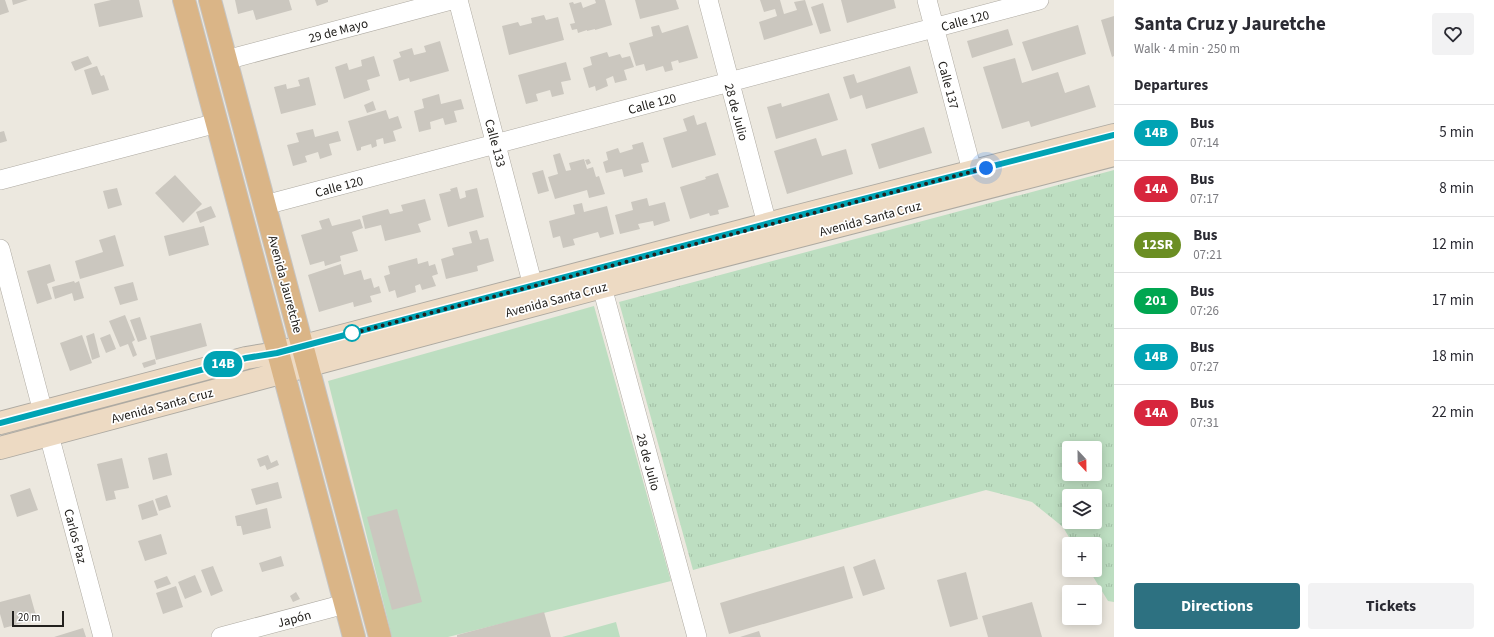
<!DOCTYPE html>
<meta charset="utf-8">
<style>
:root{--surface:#fff;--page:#f2f2f3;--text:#2b2b33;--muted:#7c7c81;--line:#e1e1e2;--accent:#2d7181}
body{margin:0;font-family:"Source Sans 3",sans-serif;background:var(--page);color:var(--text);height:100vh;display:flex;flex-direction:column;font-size:15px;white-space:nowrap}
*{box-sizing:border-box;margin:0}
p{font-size:13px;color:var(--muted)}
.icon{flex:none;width:22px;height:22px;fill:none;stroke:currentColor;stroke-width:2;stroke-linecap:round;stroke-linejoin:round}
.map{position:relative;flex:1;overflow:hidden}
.details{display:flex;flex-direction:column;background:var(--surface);width:380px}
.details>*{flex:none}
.badge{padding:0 8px;border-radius:13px;font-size:14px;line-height:26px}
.needle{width:26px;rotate:158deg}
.buttons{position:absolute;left:1062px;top:441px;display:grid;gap:8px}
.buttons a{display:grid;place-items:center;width:40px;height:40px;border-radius:4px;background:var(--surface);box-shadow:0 2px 10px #0003;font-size:20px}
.scale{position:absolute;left:12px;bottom:10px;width:52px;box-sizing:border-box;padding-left:4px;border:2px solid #23211e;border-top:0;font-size:11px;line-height:14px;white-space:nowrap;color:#23211e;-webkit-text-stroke:3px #fff;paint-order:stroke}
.you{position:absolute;width:20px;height:20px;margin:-10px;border:3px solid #fff;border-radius:50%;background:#1a73e8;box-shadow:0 0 0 6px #1a73e833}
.map>.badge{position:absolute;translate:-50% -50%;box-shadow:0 0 0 2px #fff}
h2{padding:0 20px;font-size:15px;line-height:36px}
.round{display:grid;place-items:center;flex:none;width:42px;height:42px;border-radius:4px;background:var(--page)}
.headline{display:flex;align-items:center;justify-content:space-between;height:68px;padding:0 20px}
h1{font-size:19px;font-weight:700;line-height:30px}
.action{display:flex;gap:8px;margin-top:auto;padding:8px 20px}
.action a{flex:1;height:46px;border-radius:4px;background:var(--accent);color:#fff;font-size:16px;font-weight:700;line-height:46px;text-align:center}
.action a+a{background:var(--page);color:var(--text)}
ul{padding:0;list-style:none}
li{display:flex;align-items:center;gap:12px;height:56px;padding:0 20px;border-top:1px solid var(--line)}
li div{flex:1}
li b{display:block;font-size:15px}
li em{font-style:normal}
li .badge{min-width:44px;font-weight:700;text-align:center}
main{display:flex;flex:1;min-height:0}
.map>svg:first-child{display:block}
.grass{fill:url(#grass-tufts);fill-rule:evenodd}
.garden{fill:#bddec1}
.building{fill:#cbc7bf}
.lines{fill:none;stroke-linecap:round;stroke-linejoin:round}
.minor-casing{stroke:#aeaaa2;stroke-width:20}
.secondary-casing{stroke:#aeaaa2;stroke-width:24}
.primary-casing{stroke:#c6c5c4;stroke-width:24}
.minor{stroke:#fff;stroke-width:19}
.secondary{stroke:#eddac3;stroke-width:22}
.primary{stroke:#dab587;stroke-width:22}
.line-casing{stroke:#fff;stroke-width:9}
.line{stroke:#00a3b4;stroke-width:6}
.walk{stroke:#23211e;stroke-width:4;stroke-dasharray:0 7.2}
.stop-dot{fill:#fff;stroke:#00a3b4;stroke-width:2}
.labels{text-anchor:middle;stroke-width:3.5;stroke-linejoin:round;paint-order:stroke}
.street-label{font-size:13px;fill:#23211e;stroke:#fff}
</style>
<main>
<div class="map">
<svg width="1114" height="637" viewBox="0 0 1114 637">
<defs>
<pattern id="grass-tufts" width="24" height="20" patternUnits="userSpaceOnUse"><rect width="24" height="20" fill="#bddec1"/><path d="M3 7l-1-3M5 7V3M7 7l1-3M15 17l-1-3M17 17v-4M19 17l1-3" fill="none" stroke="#a2bea5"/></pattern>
</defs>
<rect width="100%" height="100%" fill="#ece8df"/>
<path class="grass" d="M1114 170V602L1108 601 1089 570H1095V544H1073L1063 527 1032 502 986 490 693 570 619 302ZM1069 448H1095V474H1069ZM1069 496H1095V522H1069Z"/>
<path class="garden" d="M594 306 671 581 448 637H392L328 381Z
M616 622 620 637H562Z"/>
<path class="building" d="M0 0H5L9 12 0 15Z
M12 0H28L13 5Z
M111 0H139L143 17 99 27 94 4Z
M235 0H289L292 10 256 20 253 10 238 14Z
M315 0H328V2L317 6Z
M595 0H605L612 25 595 30V29L587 31V30L578 33 577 29 572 30 570 24 575 23 569 3 573 2 574 4 581 2 583 8 596 3Z
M635 0H676L679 9 640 19Z
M760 0H780L784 14 797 10 794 2 805 0 813 25 764 40 759 22 777 16 775 9 764 12Z
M841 0H894L896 8 847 23Z
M823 3 831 31 820 34 811 7Z
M544 15 546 20 558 17 564 40 509 55 502 26 518 22 520 26 532 23 531 18Z
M1114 16V56L1112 57 1101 20Z
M659 25 662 33 688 25 698 58 679 63 678 60 671 62 673 70 665 72 663 66 646 71 644 64 636 66 629 43 653 36 651 27Z
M1078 25 1086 54 1032 71 1022 42Z
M1008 29 1013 45 972 58 967 41Z
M440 41 449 71 410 82 409 78 399 81 393 60 401 57 399 52 412 48 414 55 426 52 424 46Z
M607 52 609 57 620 54 622 58 630 56 634 67 624 70 627 80 615 83 613 76 606 79 608 86 596 91 595 86 589 88 583 68 592 65 590 57Z
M88 56 92 64 75 71 71 62Z
M374 56 380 76 367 80 370 90 344 99 335 67 347 63 349 70 362 66 361 60Z
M1015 58 1022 83 1058 72 1065 93 1089 85 1096 107 1031 127 1029 121 1002 129 983 67Z
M566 62 571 80 561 82 564 94 552 97 550 90 536 94 538 101 526 104 518 75Z
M97 66 101 76 104 75 109 90 92 95 84 70Z
M910 66 918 93 866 109 862 95 850 99 843 77 854 74 857 83Z
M309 77 316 105 281 114 274 87 286 84 287 89 300 86 298 80Z
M829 93 838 120 776 139 767 107 781 103 782 107Z
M439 94 441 104 461 99 464 109 454 111 457 122 445 125 443 118 430 122 431 129 419 132 414 111 424 108 422 99Z
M373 101 376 110 367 113 364 105Z
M386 110 389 119 398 116 402 128 393 131 396 141 384 144 383 138 376 140 377 146 372 148 371 144 361 147V150L357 151 348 121Z
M694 115 697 125 706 122 716 155 672 168 663 138 687 131 683 119Z
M924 127 932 153 879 169 871 144Z
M313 129 315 137 338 131 341 141 329 144 332 155 320 159 318 152 305 156 307 162 293 166 287 145 299 142 296 133Z
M4 131 7 141 0 143V132Z
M816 138 822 156 846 149 853 174 787 194 774 151Z
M643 142 649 162 641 164 643 172 624 177 622 169 606 173 603 162 608 160 606 152 618 148 620 153 633 149 632 145Z
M560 153 566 171 571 170 569 163 584 159 587 169 593 167 596 177 599 176 605 194 589 198 587 190 555 199 548 177 558 174 553 155Z
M589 159 591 163 587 165 585 160Z
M543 170 549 191 538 194 532 173Z
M718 173 729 207 718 210 719 214 710 216 709 213 690 219 680 187 706 179 705 177Z
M175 175 202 204 183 223 155 193Z
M457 187 460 199 466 197 465 191 477 188 484 217 448 227 439 194 451 191 450 189Z
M117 188 122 205 108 209 103 191Z
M647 198 649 206 665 202 670 221 654 226 653 221 638 224 640 229 620 234 615 215 633 210 631 202Z
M425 199 431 220 418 224 421 232 385 241 381 225 365 229 362 216 388 209 390 214 403 211 401 205Z
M582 203 584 212 607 206 614 234 600 238 598 232 573 239 575 245 563 248 560 236 553 238 549 221 575 214 573 205Z
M211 206 216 217 200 223 196 212Z
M329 218 332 226 360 219 363 228 352 232 358 251 340 256 341 261 325 266 324 261 310 265 301 235 322 229 319 221Z
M204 226 209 245 169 256 164 236Z
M477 230 480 240 488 238 494 261 477 266 478 271 446 279 441 259 454 255 452 248 472 243 469 232Z
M115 235 124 266 80 279 75 261 103 252 99 240Z
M417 258 418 264 428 261 429 266 435 264 438 274 432 276 436 286 422 290 420 284 415 286 416 292 397 298 395 290 389 292 384 276 390 274 388 266Z
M50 264 55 281 47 284 52 299 37 304 27 271Z
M341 264 344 275 361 270 364 280 371 278 374 288 379 286 381 293 370 296 372 302 354 307 353 302 319 312 308 275Z
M74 281 75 283 79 281 84 298 74 301 72 293 55 299 52 287Z
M133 282 138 300 120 305 114 287Z
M125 315 135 340 132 342 137 355 133 357 128 344 120 347 109 321Z
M140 317 147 339 138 342 130 320Z
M201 323 207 346 156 360 150 336Z
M94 333 100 357 92 360 86 336Z
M110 334 116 349 106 353 100 338Z
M82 335 92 363 70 371 60 343Z
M155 359 156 364 144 368 142 363Z
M167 453 172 475 153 480 148 458Z
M268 455 271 463 277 460 279 465 267 470 265 465 260 467 257 459Z
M122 458 129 488 114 491 116 499 106 501 97 464Z
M278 482 282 498 256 505 251 489Z
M30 488 38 510 17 517 10 495Z
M167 495 171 507 159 511 155 499Z
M153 500 158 515 142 520 138 505Z
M267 508 271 528 243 535 241 526H237L235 516Z
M397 509 422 602 392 610 367 517Z
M161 534 167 554 145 561 138 541Z
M281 556 284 566 262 572 259 563Z
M875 559 885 589 863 596 853 567Z
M213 566 223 591 211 596 201 570Z
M844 566 853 598 729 634 720 603Z
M966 572 978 619 950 627 937 580Z
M195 575 202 592 185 599 178 582Z
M167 576 171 584 157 589 154 581Z
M176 586 183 607 163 614 156 593Z
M296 592 300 599 293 602 290 596Z
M30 594 37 619 4 628 0 614V602Z
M1032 602 1042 637H988L982 616Z
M544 612 551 637H457V635Z
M83 628 86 637H54Z
M759 631 761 637H740Z"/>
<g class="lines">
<defs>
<path id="minor" d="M458 0 533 286
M708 0 767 224
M927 0 972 171
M226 60 451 0
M0 180 217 123
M265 205 1039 0
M0 249 43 412
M602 287 697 637
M49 435 103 637
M221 637 345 604"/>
<path id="secondary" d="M0 423 246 358 277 353 767 224 1114 135
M0 448 602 287 1114 155"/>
<path id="primary" d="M184 0 354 637
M210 0 380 637"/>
</defs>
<use href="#minor" class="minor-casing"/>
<use href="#secondary" class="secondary-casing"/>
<use href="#primary" class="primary-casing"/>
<use href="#minor" class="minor"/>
<use href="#secondary" class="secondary"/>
<use href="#primary" class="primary"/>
</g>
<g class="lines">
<defs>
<path id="line" d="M0 423 246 358 277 353 781 220 1114 135"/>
</defs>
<use href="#line" class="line-casing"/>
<use href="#line" class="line"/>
<path class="walk" d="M352 333 350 334 986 168"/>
</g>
<circle class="stop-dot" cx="352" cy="333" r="8"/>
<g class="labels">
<g class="street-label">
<text transform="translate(965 20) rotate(-15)" y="5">Calle 120</text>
<text transform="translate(338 30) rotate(-15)" y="5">29 de Mayo</text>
<text transform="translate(949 85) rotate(75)" y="5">Calle 137</text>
<text transform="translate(652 103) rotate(-15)" y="5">Calle 120</text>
<text transform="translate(737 112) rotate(75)" y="5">28 de Julio</text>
<text transform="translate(496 143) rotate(75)" y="5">Calle 133</text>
<text transform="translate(339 186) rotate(-15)" y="5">Calle 120</text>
<text transform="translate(870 218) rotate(-15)" y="5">Avenida Santa Cruz</text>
<text transform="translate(286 284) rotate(75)" y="5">Avenida Jauretche</text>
<text transform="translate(556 299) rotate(-15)" y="5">Avenida Santa Cruz</text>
<text transform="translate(162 405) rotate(-15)" y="5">Avenida Santa Cruz</text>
<text transform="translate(649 462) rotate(75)" y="5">28 de Julio</text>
<text transform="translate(76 536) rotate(75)" y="5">Carlos Paz</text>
<text transform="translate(294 618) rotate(-15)" y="5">Japón</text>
</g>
</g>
</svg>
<div class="buttons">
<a><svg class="needle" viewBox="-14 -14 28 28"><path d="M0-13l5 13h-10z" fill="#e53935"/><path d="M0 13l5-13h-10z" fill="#7c7c81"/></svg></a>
<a><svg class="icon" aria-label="layers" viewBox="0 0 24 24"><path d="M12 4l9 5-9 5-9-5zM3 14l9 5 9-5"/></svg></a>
<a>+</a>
<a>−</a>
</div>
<div class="scale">20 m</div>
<div class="you" style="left:986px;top:168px"></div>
<b class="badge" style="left:223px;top:364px;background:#00a3b4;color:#fff">14B</b>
</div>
<section class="details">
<div class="headline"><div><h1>Santa Cruz y Jauretche</h1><p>Walk · 4 min · 250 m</p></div><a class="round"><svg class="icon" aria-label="heart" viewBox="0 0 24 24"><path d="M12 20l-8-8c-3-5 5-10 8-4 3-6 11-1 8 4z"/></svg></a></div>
<h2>Departures</h2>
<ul>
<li><span class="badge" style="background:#00a3b4;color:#fff">14B</span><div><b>Bus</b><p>07:14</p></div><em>5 min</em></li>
<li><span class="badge" style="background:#d7263d;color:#fff">14A</span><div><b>Bus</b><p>07:17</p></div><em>8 min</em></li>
<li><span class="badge" style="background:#6b8e23;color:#fff">12SR</span><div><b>Bus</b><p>07:21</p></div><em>12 min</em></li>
<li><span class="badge" style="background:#00a651;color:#fff">201</span><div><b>Bus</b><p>07:26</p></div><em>17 min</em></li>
<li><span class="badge" style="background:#00a3b4;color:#fff">14B</span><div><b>Bus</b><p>07:27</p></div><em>18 min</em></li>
<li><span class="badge" style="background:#d7263d;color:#fff">14A</span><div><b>Bus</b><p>07:31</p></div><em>22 min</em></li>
</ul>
<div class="action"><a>Directions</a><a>Tickets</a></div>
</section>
</main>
